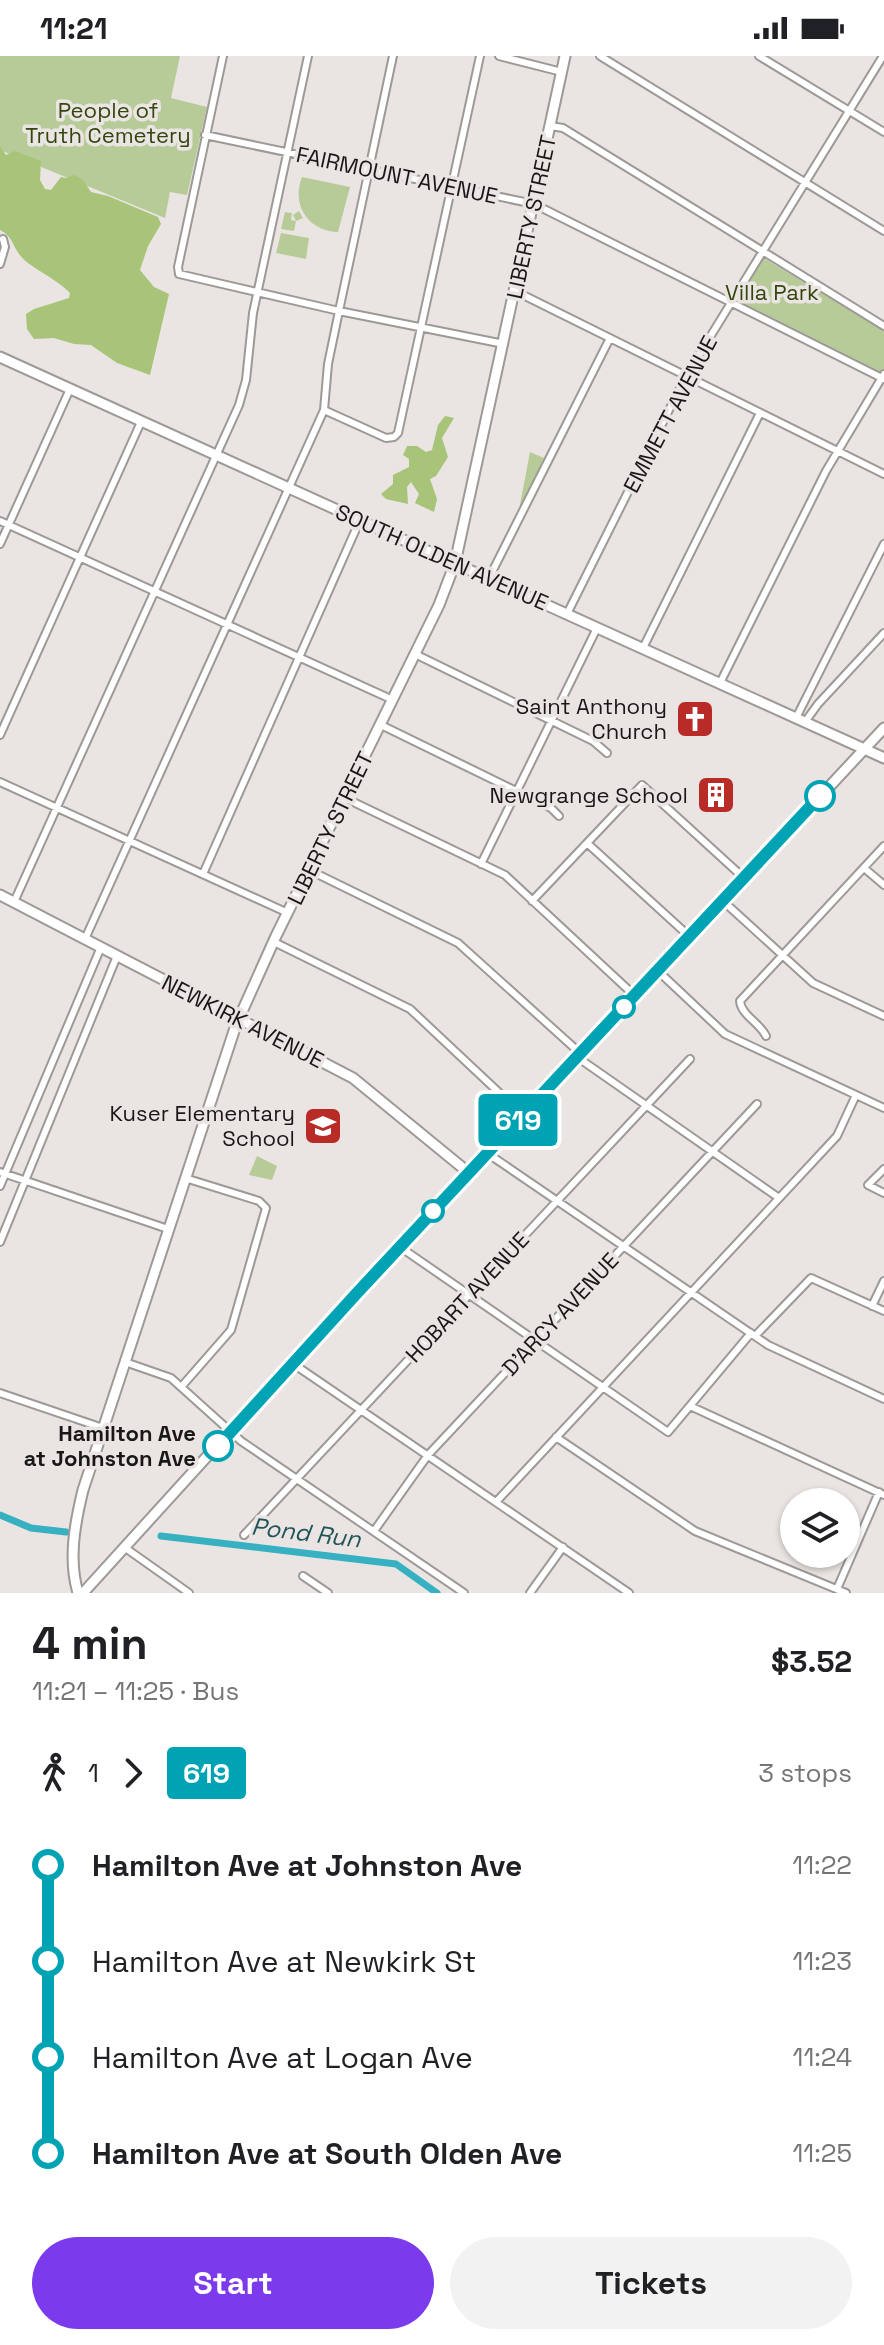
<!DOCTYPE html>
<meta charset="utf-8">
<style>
:root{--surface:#fff;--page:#f2f2f2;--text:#202124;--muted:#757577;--accent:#7c3aed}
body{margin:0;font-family:"Space Grotesk",sans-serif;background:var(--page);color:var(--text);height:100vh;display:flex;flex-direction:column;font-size:30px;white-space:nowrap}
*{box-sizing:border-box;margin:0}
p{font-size:26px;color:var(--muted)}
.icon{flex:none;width:44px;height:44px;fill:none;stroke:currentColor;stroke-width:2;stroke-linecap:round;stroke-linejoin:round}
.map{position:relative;height:1537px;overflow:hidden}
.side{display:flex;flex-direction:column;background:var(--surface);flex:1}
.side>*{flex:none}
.badge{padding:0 16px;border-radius:6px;font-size:28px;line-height:52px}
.fabs{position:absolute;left:780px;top:1432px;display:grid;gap:16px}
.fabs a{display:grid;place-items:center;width:80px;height:80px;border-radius:50%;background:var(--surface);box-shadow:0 2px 6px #0004;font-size:40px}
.map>.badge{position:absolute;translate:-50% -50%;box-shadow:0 0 0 4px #fff}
.legs{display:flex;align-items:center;gap:12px;height:88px;padding:0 32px;font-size:26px}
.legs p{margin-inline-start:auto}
.headline{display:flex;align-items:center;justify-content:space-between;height:136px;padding:0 32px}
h1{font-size:44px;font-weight:700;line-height:60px}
.primary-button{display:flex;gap:16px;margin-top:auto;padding:16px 32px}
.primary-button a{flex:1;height:92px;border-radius:48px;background:var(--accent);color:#fff;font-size:32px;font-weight:700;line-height:92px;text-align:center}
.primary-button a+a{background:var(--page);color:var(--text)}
ul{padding:0 32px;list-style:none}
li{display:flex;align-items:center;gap:28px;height:96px;font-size:30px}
li i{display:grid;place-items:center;width:12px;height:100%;margin:0 10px;background:currentColor}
li i::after{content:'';width:20px;height:20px;margin:-10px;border:6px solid;border-radius:50%;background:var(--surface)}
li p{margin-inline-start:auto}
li:first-child i{background:linear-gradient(#0000 50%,currentColor 0)}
li:last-child i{background:linear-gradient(currentColor 50%,#0000 0)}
.status{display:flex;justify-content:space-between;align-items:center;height:56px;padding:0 40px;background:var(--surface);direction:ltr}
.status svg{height:22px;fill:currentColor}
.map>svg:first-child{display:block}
.green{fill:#b6cb98}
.forest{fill:#a7c478}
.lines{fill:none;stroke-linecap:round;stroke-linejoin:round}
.canal{stroke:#37b1c2;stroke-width:7}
.street-casing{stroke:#9d9996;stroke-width:10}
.secondary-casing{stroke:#9d9996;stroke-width:13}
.street{stroke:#fff;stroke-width:6}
.secondary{stroke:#fff;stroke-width:9}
.line-1-casing{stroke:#fff;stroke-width:18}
.line-1{stroke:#00a3b4;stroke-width:12}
.stop-1-dot{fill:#fff;stroke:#00a3b4;stroke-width:4}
.labels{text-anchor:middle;stroke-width:7;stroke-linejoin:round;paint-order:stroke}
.park-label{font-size:22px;fill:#34460e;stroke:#eae5e2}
.street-label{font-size:22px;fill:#191817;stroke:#eae5e2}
.poi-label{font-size:22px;fill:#191817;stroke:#eae5e2;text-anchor:end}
.stop-label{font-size:22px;font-weight:bold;fill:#191817;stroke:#eae5e2;text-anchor:end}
.water-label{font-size:24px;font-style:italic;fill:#22545b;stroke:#eae5e2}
</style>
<div class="status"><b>11:21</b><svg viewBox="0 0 49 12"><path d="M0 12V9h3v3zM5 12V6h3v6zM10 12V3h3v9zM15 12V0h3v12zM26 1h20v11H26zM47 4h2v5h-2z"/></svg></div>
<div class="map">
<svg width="884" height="1537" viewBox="0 0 884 1537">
<rect width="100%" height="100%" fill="#eae5e2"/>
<path class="green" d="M0 0H180L171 42 207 51 187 139 170 136 165 162 0 94Z
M302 121 350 131 338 176C308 175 291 149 302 121Z
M299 155 303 162 296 165 294 175 281 173 285 156 292 157 291 164 296 165 293 159Z
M281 177 309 182 306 203 276 197Z
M762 201 884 275V320L736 246Z
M530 396 544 402 519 454Z
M257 1100 277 1110 272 1124 249 1119Z"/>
<path class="forest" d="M0 90 6 99 15 95 41 105 40 124 45 133 51 134 61 121 66 122 74 119 83 124 91 136 108 140 158 161 161 168 148 190 140 214 154 231 169 238 150 319 117 307 91 289 74 288 54 282 34 283 27 273 26 258 34 253 69 242 70 237C55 221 29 212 19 198 12 188 12 180 0 174Z
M445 360 454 362 442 382 448 401 436 420 430 423 437 443 434 456 415 447 419 438 411 426 407 431 408 448 386 443 381 438 393 428V419L409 411V403L403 399 407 390H417L426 396 432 394 438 369Z"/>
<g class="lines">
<path class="canal" d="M0 1459 31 1472 66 1476
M161 1480 396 1508 437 1537"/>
<defs>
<path id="street" d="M223 0 178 211 179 218 339 255 504 288
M499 0 562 16
M600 0 884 175
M759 0 884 76
M550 70 563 72 884 270
M205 79 534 148 884 323
M0 208 5 191 3 183
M515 235 884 418
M324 354 386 382 394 381 398 377 480 0
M0 465 393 644
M0 488 70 333
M489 522 610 282
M567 558 686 320 883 0
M643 592 760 357
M415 598 593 685 607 697
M720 627 826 415 884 318
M796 662 884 488
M805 666 818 648 884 577
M381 669 551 752 559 760
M0 679 141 366
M0 726 288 857
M345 742 505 819 635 940
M587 787 690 881
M481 808 597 572
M864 812 884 829
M309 814 458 887 580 997
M203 818 360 464
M532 845 642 729 744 822
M723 845 813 927 884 960
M14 846 239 349 246 324 253 257 308 0
M85 883 324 354 328 308 339 255 393 0
M274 886 410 953 523 1059
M658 915 725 978 884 1052
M766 980C760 967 741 959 740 945L884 790
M577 1001 779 1142
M487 1097 768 1289 884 1343
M884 1113 868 1129 884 1137
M0 1116 168 1173
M0 1130 101 891
M0 1186 117 900
M400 1191 668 1376 751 1277
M872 1250 884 1225
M755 1280 811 1222 884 1255
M125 1306 171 1322 241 1385 464 1537
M292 1307 629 1537
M182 1330 231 1274 266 1152 259 1145 185 1122
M0 1337 103 1372
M690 1350 884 1439
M556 1381 695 1475 846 1537
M496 1446 837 1080 856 1039
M374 1475 428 1399 757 1048
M244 1479 690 1003
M124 1491 189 1537
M303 1520 328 1537
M837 1533 879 1436
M530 1537 563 1491"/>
<path id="secondary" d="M0 301 884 702
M0 839 353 1022 469 1117
M78 1537C68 1503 75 1467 83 1434L236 969 276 880 439 549 455 507 565 0
M83 1537 292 1307 884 672"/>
</defs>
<use href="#street" class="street-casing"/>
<use href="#secondary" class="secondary-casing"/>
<use href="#street" class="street"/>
<use href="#secondary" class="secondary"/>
</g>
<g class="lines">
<defs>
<path id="line-1" d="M218 1390 357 1237 820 740"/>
</defs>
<use href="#line-1" class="line-1-casing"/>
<use href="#line-1" class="line-1"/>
</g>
<defs>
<symbol id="church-square" viewBox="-11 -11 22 22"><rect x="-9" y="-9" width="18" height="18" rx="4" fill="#b92b27" stroke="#eae5e2"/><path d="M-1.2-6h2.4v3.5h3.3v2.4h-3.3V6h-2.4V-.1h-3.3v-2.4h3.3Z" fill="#fff"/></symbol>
<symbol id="building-square" viewBox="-11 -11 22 22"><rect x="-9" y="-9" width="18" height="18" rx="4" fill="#b92b27" stroke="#eae5e2"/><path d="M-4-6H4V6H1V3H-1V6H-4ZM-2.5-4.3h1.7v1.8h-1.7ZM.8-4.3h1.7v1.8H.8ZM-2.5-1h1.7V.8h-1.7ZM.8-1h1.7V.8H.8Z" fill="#fff"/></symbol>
<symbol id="school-square" viewBox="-11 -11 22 22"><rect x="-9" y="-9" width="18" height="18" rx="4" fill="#b92b27" stroke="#eae5e2"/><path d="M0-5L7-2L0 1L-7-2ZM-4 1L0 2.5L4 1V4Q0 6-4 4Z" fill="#fff"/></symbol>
</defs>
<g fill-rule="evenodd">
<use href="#church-square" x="673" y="641" width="44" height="44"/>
<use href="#building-square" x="694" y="717" width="44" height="44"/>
<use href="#school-square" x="301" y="1048" width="44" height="44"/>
</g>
<g class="stop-1-dot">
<circle cx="820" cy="740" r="14"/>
<circle cx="624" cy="951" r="10"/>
<circle cx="433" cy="1155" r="10"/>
<circle cx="218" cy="1390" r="14"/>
</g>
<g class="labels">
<g class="park-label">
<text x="108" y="62">People of<tspan x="108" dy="25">Truth Cemetery</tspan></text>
<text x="772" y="244">Villa Park</text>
</g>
<g class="street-label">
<text transform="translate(397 119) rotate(12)" y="8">FAIRMOUNT AVENUE</text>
<text transform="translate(531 161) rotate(-78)" y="8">LIBERTY STREET</text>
<text transform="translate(670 358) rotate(-62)" y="8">EMMETT AVENUE</text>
<text transform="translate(442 501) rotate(24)" y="8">SOUTH OLDEN AVENUE</text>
<text transform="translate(330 772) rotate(-64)" y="8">LIBERTY STREET</text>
<text transform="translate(243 965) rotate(27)" y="8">NEWKIRK AVENUE</text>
<text transform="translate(467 1241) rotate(-47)" y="8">HOBART AVENUE</text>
<text transform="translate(560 1258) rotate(-47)" y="8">D'ARCY AVENUE</text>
</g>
<g class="poi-label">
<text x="667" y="658">Saint Anthony<tspan x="667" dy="25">Church</tspan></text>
<text x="688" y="747">Newgrange School</text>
<text x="295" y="1065">Kuser Elementary<tspan x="295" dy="25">School</tspan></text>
</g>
<g class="stop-label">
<text x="196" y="1385">Hamilton Ave<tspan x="196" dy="25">at Johnston Ave</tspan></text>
</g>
<g class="water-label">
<text transform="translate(306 1477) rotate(7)" y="8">Pond Run</text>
</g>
</g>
</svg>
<div class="fabs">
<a><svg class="icon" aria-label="layers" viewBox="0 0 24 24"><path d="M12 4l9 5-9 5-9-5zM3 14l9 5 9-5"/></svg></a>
</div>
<b class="badge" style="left:518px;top:1064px;background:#00a3b4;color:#fff">619</b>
</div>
<section class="side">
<div class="headline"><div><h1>4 min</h1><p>11:21 – 11:25 · Bus</p></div><b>$3.52</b></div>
<div class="legs"><svg class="icon" aria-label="walk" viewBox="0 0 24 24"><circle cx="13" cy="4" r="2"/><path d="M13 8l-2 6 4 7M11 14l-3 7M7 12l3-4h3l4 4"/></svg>1<svg class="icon" aria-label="forward" viewBox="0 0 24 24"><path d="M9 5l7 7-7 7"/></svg><b class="badge" style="background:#00a3b4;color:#fff">619</b><p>3 stops</p></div>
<ul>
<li><i style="color:#00a3b4"></i><b>Hamilton Ave at Johnston Ave</b><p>11:22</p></li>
<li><i style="color:#00a3b4"></i><span>Hamilton Ave at Newkirk St</span><p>11:23</p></li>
<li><i style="color:#00a3b4"></i><span>Hamilton Ave at Logan Ave</span><p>11:24</p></li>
<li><i style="color:#00a3b4"></i><b>Hamilton Ave at South Olden Ave</b><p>11:25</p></li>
</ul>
<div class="primary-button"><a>Start</a><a>Tickets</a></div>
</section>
